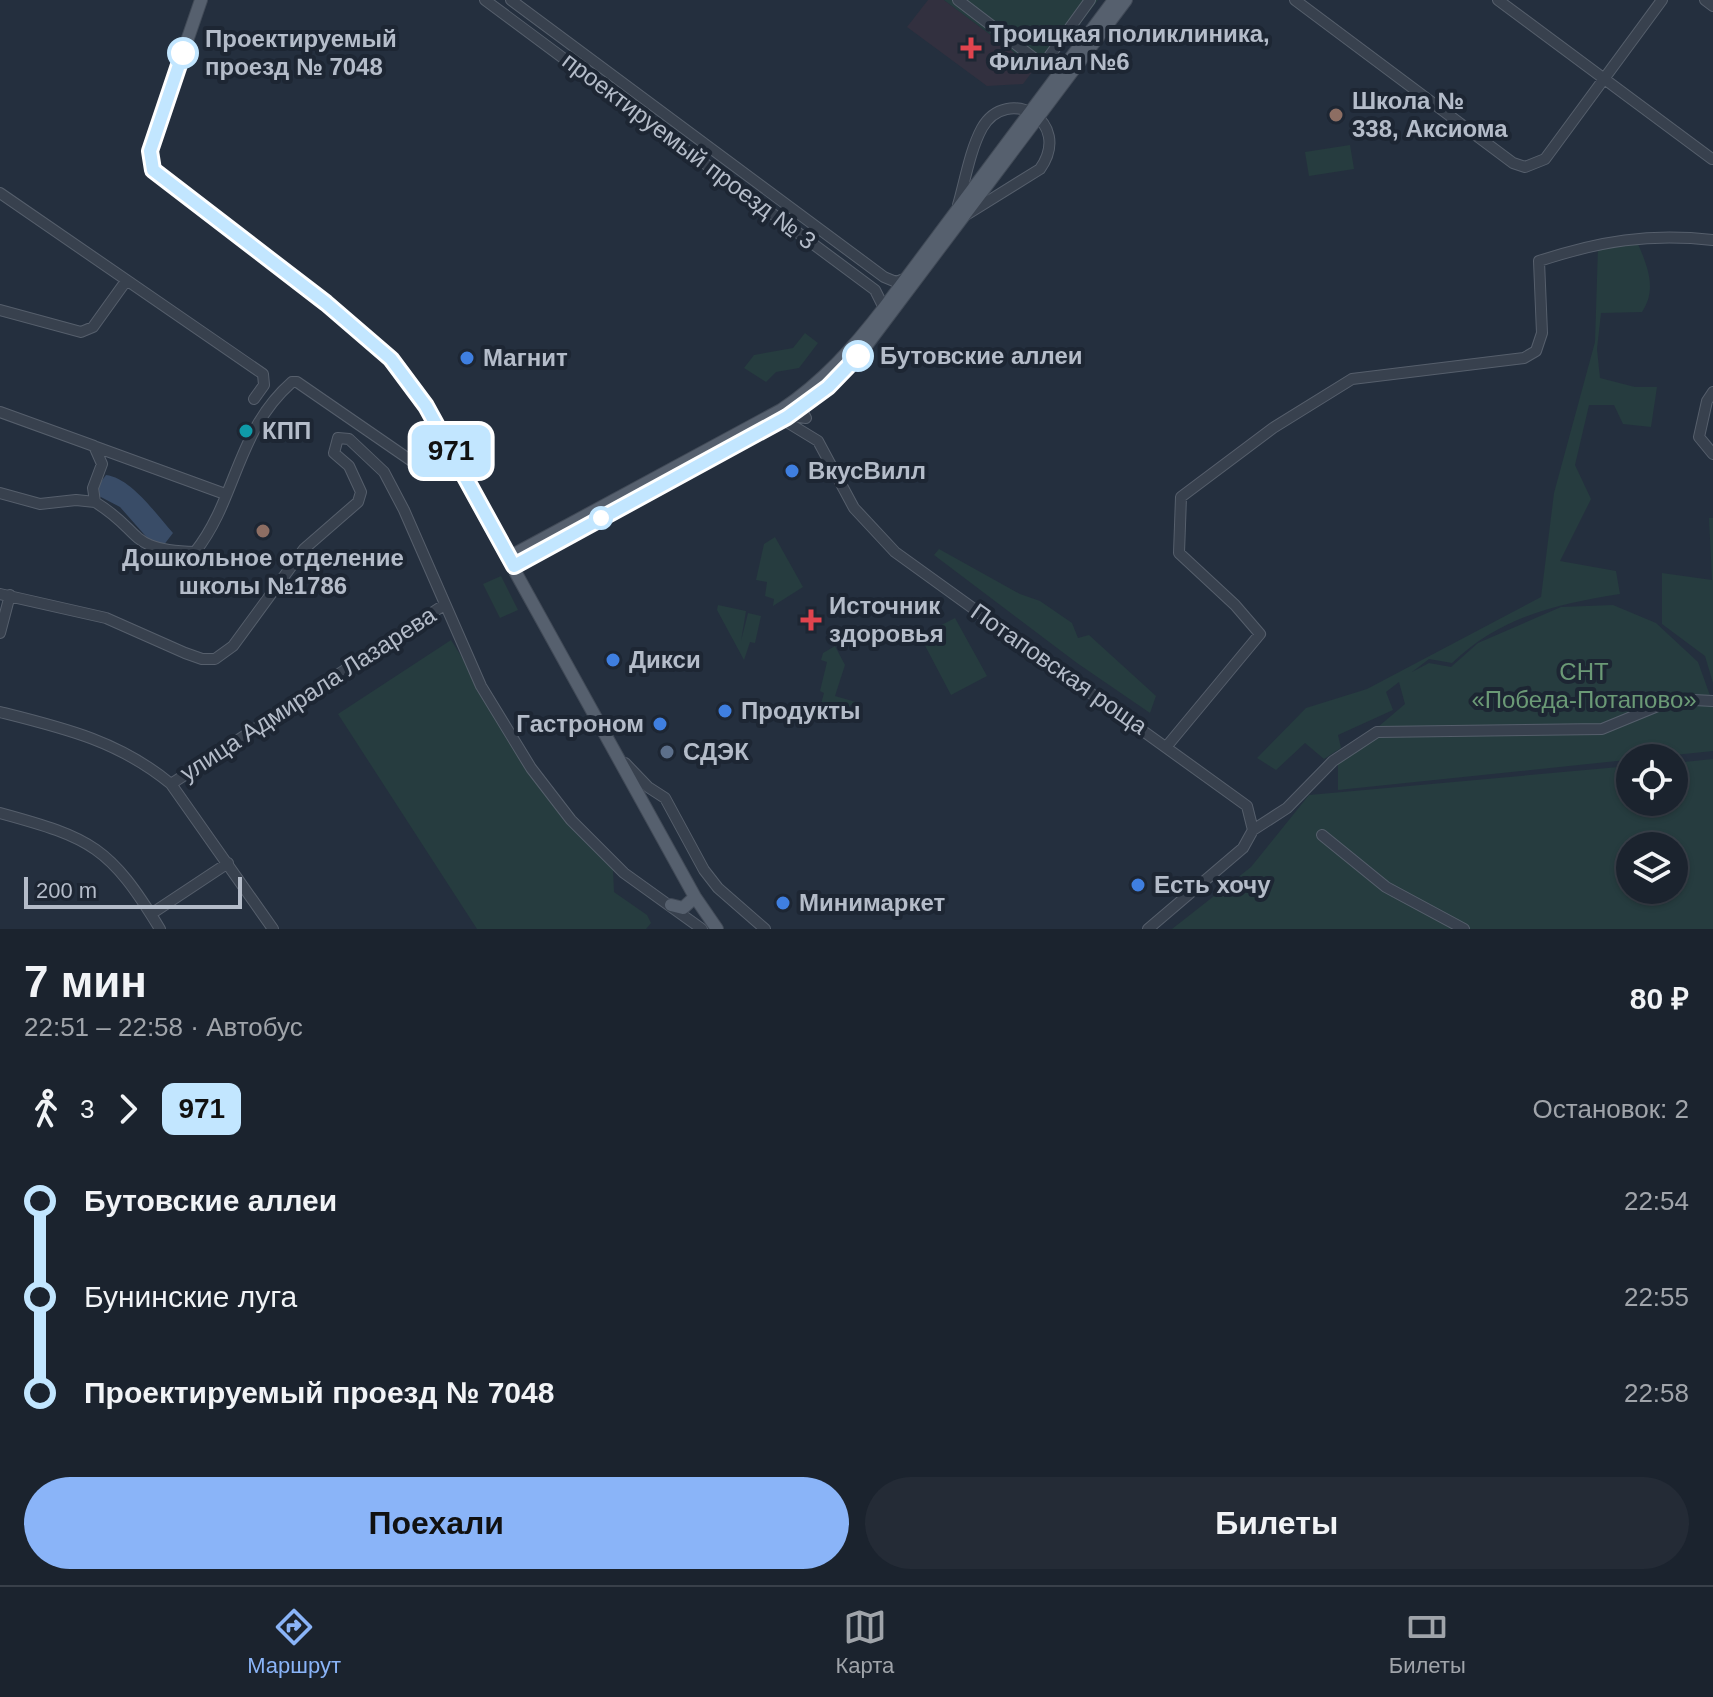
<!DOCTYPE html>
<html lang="ru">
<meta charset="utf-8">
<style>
:root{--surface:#1b232e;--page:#242b36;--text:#f1f3f6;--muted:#a0a4aa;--line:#39404a;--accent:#8ab4f8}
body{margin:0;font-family:Helvetica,sans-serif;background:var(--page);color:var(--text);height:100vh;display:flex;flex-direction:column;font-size:30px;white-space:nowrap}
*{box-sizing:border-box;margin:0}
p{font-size:26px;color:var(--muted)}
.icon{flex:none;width:44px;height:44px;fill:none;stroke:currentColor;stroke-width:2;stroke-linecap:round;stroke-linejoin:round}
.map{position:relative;height:929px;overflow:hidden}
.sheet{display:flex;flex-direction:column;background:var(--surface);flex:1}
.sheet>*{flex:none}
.badge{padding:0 16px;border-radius:12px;font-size:28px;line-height:52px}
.tools{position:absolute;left:1616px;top:744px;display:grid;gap:16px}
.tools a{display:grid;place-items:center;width:72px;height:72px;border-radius:50%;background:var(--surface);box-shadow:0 2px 6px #0004,0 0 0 2px var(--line);font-size:40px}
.scale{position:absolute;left:24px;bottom:20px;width:218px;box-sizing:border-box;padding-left:8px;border:4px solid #b4bcc9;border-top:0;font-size:22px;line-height:28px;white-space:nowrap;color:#b4bcc9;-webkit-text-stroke:6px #1d2633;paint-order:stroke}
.map>.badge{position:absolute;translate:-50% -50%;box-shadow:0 0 0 4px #fff}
.legs{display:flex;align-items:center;gap:12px;height:88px;padding:0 24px;font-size:26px}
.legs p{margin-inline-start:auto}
.head{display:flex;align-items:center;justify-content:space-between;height:136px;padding:0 24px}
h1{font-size:44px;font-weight:700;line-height:60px}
.button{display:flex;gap:16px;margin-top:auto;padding:16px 24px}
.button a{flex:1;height:92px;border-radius:48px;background:var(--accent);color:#111;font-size:32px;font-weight:700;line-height:92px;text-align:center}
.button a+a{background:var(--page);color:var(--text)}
ul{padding:0 24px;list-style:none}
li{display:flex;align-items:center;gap:28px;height:96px;font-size:30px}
li i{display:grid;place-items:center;width:12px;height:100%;margin:0 10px;background:currentColor}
li i::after{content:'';width:20px;height:20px;margin:-10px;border:6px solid;border-radius:50%;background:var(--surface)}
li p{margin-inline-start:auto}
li:first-child i{background:linear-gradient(#0000 50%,currentColor 0)}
li:last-child i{background:linear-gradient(currentColor 50%,#0000 0)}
.tab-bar{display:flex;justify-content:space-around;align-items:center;height:112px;border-top:2px solid var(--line);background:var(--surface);font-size:22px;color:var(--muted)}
.tab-bar a{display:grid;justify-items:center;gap:4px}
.tab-bar .active{color:var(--accent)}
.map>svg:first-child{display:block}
.medical{fill:#32303f}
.green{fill:#263c3f;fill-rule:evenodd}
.water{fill:#394c67}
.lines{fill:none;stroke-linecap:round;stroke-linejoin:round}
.minor-casing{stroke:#565f6c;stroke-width:12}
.major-casing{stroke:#414a57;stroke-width:14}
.minor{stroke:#38414e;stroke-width:10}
.major{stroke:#56606e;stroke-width:12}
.line-1-casing{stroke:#fff;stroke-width:18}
.line-1{stroke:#c2e6ff;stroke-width:12}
.health-dot{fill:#e0444e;stroke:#1d2633;stroke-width:3}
.stop-1-dot{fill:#fff;stroke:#c2e6ff;stroke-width:4}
.education-dot{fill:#8d6e63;stroke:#1d2633;stroke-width:3}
.shop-dot{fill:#3f7fe0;stroke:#1d2633;stroke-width:3}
.culture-dot{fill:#0f9aa8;stroke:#1d2633;stroke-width:3}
.service-dot{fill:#5c6f8a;stroke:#1d2633;stroke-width:3}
.labels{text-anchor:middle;stroke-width:8;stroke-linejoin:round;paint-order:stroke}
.poi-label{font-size:24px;font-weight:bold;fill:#b4bcc9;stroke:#1d2633;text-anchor:start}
.stop-label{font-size:24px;font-weight:bold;fill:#b4bcc9;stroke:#1d2633;text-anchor:start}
.street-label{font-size:24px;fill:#b4bcc9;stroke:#1d2633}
.park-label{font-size:24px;fill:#6b9a76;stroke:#1d2633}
</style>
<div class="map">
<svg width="1713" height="929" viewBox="0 0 1713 929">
<rect width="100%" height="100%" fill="#242f3e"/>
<path class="medical" d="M928 0H944L1035 68 1023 84 987 86 907 27Z"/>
<path class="green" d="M944 0H1098L1043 74Z
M1350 145 1354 169 1309 176 1305 152Z
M1638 244C1648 267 1657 290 1642 312L1601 313 1597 349 1600 378 1635 387H1657L1651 427 1623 424 1614 405H1589L1575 465 1591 499 1560 561 1616 571 1620 594C1556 604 1500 617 1452 663L1429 659 1412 672 1429 663 1451 667 1478 643 1561 607 1613 605 1656 623 1698 662 1713 704V751L1338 790V761L1405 704 1399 682 1386 692 1393 710 1338 735 1341 748 1324 759 1305 743 1276 770 1257 758 1306 708 1367 689 1541 597 1554 493 1595 342 1598 247Z
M805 333 818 343 799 368 776 372 766 382 744 368 754 355 793 348Z
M1709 518H1713V683L1705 656 1662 624V573L1712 580Z
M775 537 803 587 773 606 774 599 765 596 767 582 756 580 764 544Z
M939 549 1020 594 1040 601 1072 623 1078 638 1089 635 1156 696 1150 713 1077 663 934 555Z
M501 576 518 610 500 618 483 584Z
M718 605 746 611 741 641 748 613 761 616 755 643 750 642 744 660 717 610Z
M955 618 987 676 951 695 920 636Z
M451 640 566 821 613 870 614 892 647 915 651 923 646 929H477L338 714Z
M835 646 845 665 835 696 856 702 841 711 833 709 835 715 829 718 821 704 824 693 820 691 827 662 821 660 823 653Z
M1713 759V929H1172L1251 867 1309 795 1630 766V802H1674V763ZM1630 846H1674V890H1630Z"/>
<path class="water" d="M106 475C131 478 156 514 173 533L163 546 150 541 120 507 97 495V487Z"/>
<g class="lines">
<defs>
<path id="minor" d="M485 0 875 290 884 308
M511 0 884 277 896 282 907 278
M958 0 1043 65 1090 0
M1295 0 1513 163 1525 167 1545 159 1662 0
M1498 0 1712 159
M1705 0 1713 6
M0 193 263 374 264 385 254 399
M958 205C965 181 970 150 982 128 1007 84 1074 121 1040 169L966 215
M0 310 81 332 93 327 126 281
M1713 392 1707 401 1699 437 1713 454
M0 412 94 446 102 464 93 488 95 502C144 532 126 550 195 552 237 499 236 431 292 382H297L416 464 440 471H461
M786 415 806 418 797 401
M777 416 818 441 854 508 895 552 1247 806 1253 830 1243 848 1148 929
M96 447 225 494
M0 493 40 504 76 500 95 502
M0 594 106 618 185 653 202 659H215L233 646 304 549 358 502 361 492 349 466 334 453 338 438 349 439 384 472 404 510 481 686 531 768 571 820 624 873 702 929
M0 633 10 595
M0 712C64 728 119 741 171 784
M1167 746 1260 634 1235 605 1179 553 1181 497 1273 428 1352 379 1524 358 1536 351 1542 333 1539 261C1600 241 1649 233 1713 240
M625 763 648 787 665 798 704 870 718 888 765 929
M0 813C92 838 110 847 160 929
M1253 830 1287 808 1333 761 1377 732 1602 729 1675 699 1713 701
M1322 835 1386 887 1464 929
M151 914 228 863
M273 929 171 784 444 605"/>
<path id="major" d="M201 0 152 143 150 161 153 170 371 340 412 385 695 897 717 929
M509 557 781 410C823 382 854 347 884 308L1114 0
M514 566 787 417 828 387 860 354 1126 0
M671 905 683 908 695 897"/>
</defs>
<use href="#minor" class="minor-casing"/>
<use href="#major" class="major-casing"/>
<use href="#minor" class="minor"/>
<use href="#major" class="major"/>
</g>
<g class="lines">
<defs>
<path id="line-1" d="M183 53 150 151 153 170 326 303 391 359 426 406 514 566 787 417 828 387 858 356"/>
</defs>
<use href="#line-1" class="line-1-casing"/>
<use href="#line-1" class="line-1"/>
</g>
<g class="health-dot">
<path d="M967 36h8v8h8v8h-8v8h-8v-8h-8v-8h8z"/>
<path d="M807 608h8v8h8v8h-8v8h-8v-8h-8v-8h8z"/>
</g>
<g class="stop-1-dot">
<circle cx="183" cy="53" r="14"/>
<circle cx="858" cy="356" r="14"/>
<circle cx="601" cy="518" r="10"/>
</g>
<g class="education-dot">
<circle cx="1336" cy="115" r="8"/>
<circle cx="263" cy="531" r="8"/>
</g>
<g class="shop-dot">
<circle cx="467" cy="358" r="8"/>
<circle cx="792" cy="471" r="8"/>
<circle cx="613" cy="660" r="8"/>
<circle cx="725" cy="711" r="8"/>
<circle cx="660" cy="724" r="8"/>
<circle cx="1138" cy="885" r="8"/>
<circle cx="783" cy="903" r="8"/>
</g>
<circle class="culture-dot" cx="246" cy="431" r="8"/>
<circle class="service-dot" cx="667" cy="752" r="8"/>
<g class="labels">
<g class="poi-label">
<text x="989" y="42">Троицкая поликлиника,<tspan x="989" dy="28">Филиал №6</tspan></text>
<text x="1352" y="109">Школа №<tspan x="1352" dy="28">338, Аксиома</tspan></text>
<text x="483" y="366">Магнит</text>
<text x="262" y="439">КПП</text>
<text x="808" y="479">ВкусВилл</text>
<text x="263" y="566" text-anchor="middle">Дошкольное отделение<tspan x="263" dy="28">школы №1786</tspan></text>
<text x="829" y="614">Источник<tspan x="829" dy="28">здоровья</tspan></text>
<text x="629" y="668">Дикси</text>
<text x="741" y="719">Продукты</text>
<text x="644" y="732" text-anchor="end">Гастроном</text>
<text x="683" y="760">СДЭК</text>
<text x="1154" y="893">Есть хочу</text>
<text x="799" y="911">Минимаркет</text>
</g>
<g class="stop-label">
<text x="205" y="47">Проектируемый<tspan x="205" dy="28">проезд № 7048</tspan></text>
<text x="880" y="364">Бутовские аллеи</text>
</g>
<g class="street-label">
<text transform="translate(689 151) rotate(37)" y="8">проектируемый проезд № 3</text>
<text transform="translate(1059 669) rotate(35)" y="8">Потаповская роща</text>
<text transform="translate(308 694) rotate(-33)" y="8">улица Адмирала Лазарева</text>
</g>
<g class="park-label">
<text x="1584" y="680">СНТ<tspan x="1584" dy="28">«Победа-Потапово»</tspan></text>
</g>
</g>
</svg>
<div class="tools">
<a><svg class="icon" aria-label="locate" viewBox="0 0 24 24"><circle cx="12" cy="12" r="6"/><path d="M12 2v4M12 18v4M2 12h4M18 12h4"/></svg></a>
<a><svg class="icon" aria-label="layers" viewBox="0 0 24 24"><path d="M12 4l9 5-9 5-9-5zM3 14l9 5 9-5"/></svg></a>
</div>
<div class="scale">200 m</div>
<b class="badge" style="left:451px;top:451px;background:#c2e6ff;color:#111">971</b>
</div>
<section class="sheet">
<div class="head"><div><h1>7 мин</h1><p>22:51 – 22:58 · Автобус</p></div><b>80 ₽</b></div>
<div class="legs"><svg class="icon" aria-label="walk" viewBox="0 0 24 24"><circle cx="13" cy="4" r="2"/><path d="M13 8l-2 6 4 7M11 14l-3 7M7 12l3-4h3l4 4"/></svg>3<svg class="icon" aria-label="forward" viewBox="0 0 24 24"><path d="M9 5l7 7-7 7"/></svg><b class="badge" style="background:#c2e6ff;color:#111">971</b><p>Остановок: 2</p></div>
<ul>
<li><i style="color:#c2e6ff"></i><b>Бутовские аллеи</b><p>22:54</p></li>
<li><i style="color:#c2e6ff"></i><span>Бунинские луга</span><p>22:55</p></li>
<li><i style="color:#c2e6ff"></i><b>Проектируемый проезд № 7048</b><p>22:58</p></li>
</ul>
<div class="button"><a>Поехали</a><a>Билеты</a></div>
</section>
<nav class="tab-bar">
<a class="active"><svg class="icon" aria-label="directions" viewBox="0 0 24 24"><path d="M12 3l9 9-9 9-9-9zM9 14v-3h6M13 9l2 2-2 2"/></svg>Маршрут</a>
<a><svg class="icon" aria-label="map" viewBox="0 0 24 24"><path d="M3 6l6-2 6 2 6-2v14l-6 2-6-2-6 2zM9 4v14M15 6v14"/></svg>Карта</a>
<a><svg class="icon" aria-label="tickets" viewBox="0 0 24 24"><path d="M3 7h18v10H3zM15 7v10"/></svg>Билеты</a>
</nav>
